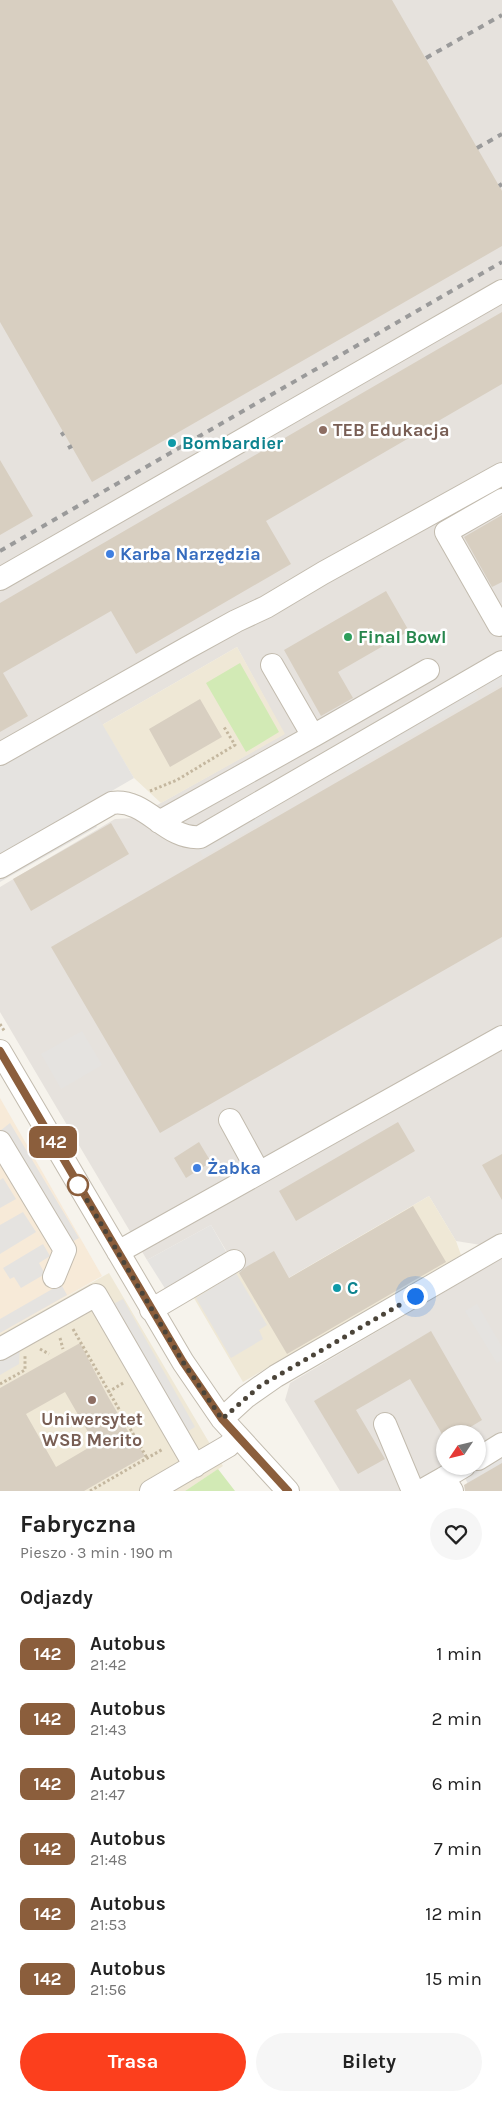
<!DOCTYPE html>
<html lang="pl">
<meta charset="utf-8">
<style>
:root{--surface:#fff;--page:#f6f6f6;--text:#222;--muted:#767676;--accent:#fc3f1d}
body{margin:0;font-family:Karla,sans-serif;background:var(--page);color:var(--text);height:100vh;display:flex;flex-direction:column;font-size:19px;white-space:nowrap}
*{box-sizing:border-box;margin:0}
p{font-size:16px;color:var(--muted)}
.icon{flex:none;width:28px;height:28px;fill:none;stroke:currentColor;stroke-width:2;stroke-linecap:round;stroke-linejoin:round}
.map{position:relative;height:1491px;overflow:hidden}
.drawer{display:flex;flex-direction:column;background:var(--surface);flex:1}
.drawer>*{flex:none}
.badge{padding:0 10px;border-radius:8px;font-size:18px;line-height:32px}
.needle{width:32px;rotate:235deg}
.tools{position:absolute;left:436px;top:1425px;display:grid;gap:10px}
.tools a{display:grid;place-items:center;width:50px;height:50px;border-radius:50%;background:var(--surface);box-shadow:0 1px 4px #0004;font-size:25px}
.you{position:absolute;width:25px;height:25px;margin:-12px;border:4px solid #fff;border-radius:50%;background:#1a73e8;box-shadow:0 0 0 8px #1a73e833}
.map>.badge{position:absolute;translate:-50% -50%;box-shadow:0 0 0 2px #fff}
h2{padding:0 20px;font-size:19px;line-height:45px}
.round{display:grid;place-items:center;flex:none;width:52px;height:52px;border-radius:26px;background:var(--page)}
.summary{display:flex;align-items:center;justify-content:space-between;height:85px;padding:0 20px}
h1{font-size:24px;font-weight:700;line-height:38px}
.primary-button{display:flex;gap:10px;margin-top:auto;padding:10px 20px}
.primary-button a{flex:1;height:58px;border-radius:30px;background:var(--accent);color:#fff;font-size:20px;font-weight:700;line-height:58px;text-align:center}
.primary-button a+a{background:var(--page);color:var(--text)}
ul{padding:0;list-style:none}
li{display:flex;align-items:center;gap:15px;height:65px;padding:0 20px}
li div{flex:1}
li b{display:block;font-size:19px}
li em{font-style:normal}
li .badge{min-width:55px;font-weight:700;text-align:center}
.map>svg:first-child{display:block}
.commercial{fill:#f7ead8}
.industrial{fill:#e6e2dd}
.education{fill:#efe8d6}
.green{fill:#d2eab5}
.parking{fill:#e5e3e0}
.building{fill:#d8cfc1;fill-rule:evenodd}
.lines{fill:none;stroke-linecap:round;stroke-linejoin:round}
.minor-casing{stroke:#c2bbae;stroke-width:24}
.path{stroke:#c4b79f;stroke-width:3;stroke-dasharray:2.5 2.5;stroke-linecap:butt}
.minor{stroke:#fff;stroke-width:22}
.rail{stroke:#9a9a9a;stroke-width:4;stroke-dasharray:6 6;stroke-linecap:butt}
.line-casing{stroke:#fff;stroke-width:11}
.line{stroke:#8b5e3c;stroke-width:8}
.walk{stroke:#4b4439;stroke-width:5;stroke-dasharray:0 9}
.education-dot{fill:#8d6e63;stroke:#fff;stroke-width:2}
.culture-dot{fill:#0f9aa8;stroke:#fff;stroke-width:2}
.shop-dot{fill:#3f7fe0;stroke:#fff;stroke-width:2}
.leisure-dot{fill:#2e9e5b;stroke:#fff;stroke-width:2}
.stop-dot{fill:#fff;stroke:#8b5e3c;stroke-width:2.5}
.labels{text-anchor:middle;stroke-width:5;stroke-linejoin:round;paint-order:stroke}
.education-label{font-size:18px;font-weight:bold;fill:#785e54;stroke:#fff;text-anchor:start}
.culture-label{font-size:18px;font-weight:bold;fill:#0d838f;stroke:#fff;text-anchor:start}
.shop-label{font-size:18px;font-weight:bold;fill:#366cbe;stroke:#fff;text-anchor:start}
.leisure-label{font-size:18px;font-weight:bold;fill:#27864d;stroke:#fff;text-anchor:start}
</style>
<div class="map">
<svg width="502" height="1491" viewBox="0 0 502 1491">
<rect width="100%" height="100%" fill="#f6f3ec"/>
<path class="commercial" d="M0 1098 102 1276 0 1334Z"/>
<path class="industrial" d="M0 0H502V1232L481 1245 456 1241 429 1196 254 1298 211 1225 147 1260 0 1012V887L115 819 134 818 284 734 237 647 102 725 0 765Z
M502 1258V1434L478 1448V1434H445V1466L404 1491H340L285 1400 290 1383Z"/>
<path class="education" d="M237 647 285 734 161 803 134 778 102 725Z
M429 1196 456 1241 461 1255 243 1382 191 1293 235 1266 255 1298Z
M109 1273 223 1466 185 1491H0V1334Z"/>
<path class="green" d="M240 663 279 732 246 752 206 683Z
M218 1469 235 1491H185Z"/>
<path class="parking" d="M502 670V684L489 692 483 682Z
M473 688 479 697 347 773 342 764Z
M94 710 134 778 0 856V766Z
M267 807 272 817 203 857 198 847Z
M93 821 97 827 0 882V875Z
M82 1031 102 1065 61 1089 41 1054Z
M10 1123 79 1238 68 1244 0 1131Z
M3 1178 16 1199 0 1208V1180Z
M23 1212 36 1232 0 1254V1225Z
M211 1225 228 1255 166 1290 147 1260Z
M43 1244 50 1256 39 1263 45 1274 21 1288 14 1277 10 1279 3 1268Z
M236 1273 267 1325 259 1330 263 1339 231 1358 196 1298Z
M61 1284 67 1295 0 1333V1319Z
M123 1299 195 1427 172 1441 98 1312Z
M477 1304 502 1347V1360L497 1363 465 1311Z
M20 1344 19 1364 0 1375V1356Z
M502 1452V1466L469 1486 463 1474Z"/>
<path class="building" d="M0 0H392L502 191V246L92 482 0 322Z
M502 312V384L266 521 291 564 136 654 111 611 3 673 28 716 0 732V603Z
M0 460 33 516 0 535Z
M502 515V582L492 587 464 537Z
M386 591 409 631 338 672 353 698 321 716 284 650Z
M502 687V937L160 1133 51 947Z
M200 699 222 737 170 767 149 729Z
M111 823 129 854 31 911 13 879Z
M398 1122 415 1151 296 1221 279 1191Z
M199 1142 211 1162 186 1178 174 1158Z
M502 1154V1200L482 1165Z
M413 1206 446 1262 287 1354 239 1273 246 1267 274 1251 289 1278Z
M431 1331 482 1420 459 1434H442L410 1379 356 1410 385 1459 358 1474 314 1401Z
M80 1343 106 1393 133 1440 136 1441 145 1456 84 1491H0V1388ZM65 1392 95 1444 56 1467 26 1414Z
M502 1463V1491H465L464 1485Z"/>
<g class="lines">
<defs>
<path id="minor" d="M502 500 446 532 499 625 502 623
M0 579 502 291
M313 736 428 670
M0 754 187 648 236 621 266 607 323 573 502 474
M159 822 313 736 272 665
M0 867 112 803C147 798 165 840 200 837L502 662
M0 1051 183 1362 222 1419 288 1491
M230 1120 259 1173
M0 1142 65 1250 54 1277
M118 1252 502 1037
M151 1310 234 1261
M0 1349 96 1295 195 1466
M222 1419 246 1397 276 1376 502 1245
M385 1424 413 1491
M478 1459 502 1444
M444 1478 464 1466
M151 1491 228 1446 237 1437
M421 1491 444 1478 452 1491"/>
</defs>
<use href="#minor" class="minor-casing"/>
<path class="path" d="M150 791 177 780 235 745 224 727
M0 1024 5 1032
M73 1329 147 1458
M60 1338 63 1349
M40 1349 49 1354
M0 1384 25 1370V1356
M108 1392 125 1382
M90 1491 163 1449"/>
<use href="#minor" class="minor"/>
<path class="rail" d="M426 58 502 15
M477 148 502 134
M499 186 502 184
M61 435 64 433
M68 448 72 446
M0 551 502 262"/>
</g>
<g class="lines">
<defs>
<path id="line" d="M0 1051 183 1362 222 1419 288 1491"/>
</defs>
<use href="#line" class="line-casing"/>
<use href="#line" class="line"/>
<path class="walk" d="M78 1185 183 1362 222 1419 260 1386 415 1296"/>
</g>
<g class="education-dot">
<circle cx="323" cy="430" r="5"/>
<circle cx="92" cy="1400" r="5"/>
</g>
<g class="culture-dot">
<circle cx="172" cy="443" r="5"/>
<circle cx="337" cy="1288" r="5"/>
</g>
<g class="shop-dot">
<circle cx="110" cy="554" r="5"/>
<circle cx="197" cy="1168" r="5"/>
</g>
<circle class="leisure-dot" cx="348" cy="637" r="5"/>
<circle class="stop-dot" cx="78" cy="1185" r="10"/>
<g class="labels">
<g class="education-label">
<text x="333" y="436">TEB Edukacja</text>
<text x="92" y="1425" text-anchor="middle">Uniwersytet<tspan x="92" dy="21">WSB Merito</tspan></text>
</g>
<g class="culture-label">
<text x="182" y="449">Bombardier</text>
<text x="347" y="1294">C</text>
</g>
<g class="shop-label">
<text x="120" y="560">Karba Narzędzia</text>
<text x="207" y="1174">Żabka</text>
</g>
<g class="leisure-label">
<text x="358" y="643">Final Bowl</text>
</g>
</g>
</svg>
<div class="tools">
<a><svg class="needle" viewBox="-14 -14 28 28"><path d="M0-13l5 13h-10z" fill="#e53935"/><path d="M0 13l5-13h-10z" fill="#767676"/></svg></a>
</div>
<div class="you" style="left:415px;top:1296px"></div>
<b class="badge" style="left:53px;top:1142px;background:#8b5e3c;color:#fff">142</b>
</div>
<section class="drawer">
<div class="summary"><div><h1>Fabryczna</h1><p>Pieszo · 3 min · 190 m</p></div><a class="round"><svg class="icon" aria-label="heart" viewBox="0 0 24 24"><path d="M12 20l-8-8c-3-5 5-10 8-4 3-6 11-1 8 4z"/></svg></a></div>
<h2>Odjazdy</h2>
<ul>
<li><span class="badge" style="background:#8b5e3c;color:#fff">142</span><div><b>Autobus</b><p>21:42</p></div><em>1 min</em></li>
<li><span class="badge" style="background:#8b5e3c;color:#fff">142</span><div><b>Autobus</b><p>21:43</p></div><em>2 min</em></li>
<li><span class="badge" style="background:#8b5e3c;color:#fff">142</span><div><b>Autobus</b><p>21:47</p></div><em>6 min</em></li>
<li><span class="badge" style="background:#8b5e3c;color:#fff">142</span><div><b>Autobus</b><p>21:48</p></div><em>7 min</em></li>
<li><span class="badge" style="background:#8b5e3c;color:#fff">142</span><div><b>Autobus</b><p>21:53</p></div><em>12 min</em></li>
<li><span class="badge" style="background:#8b5e3c;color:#fff">142</span><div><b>Autobus</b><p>21:56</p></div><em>15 min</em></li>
</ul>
<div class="primary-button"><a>Trasa</a><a>Bilety</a></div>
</section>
